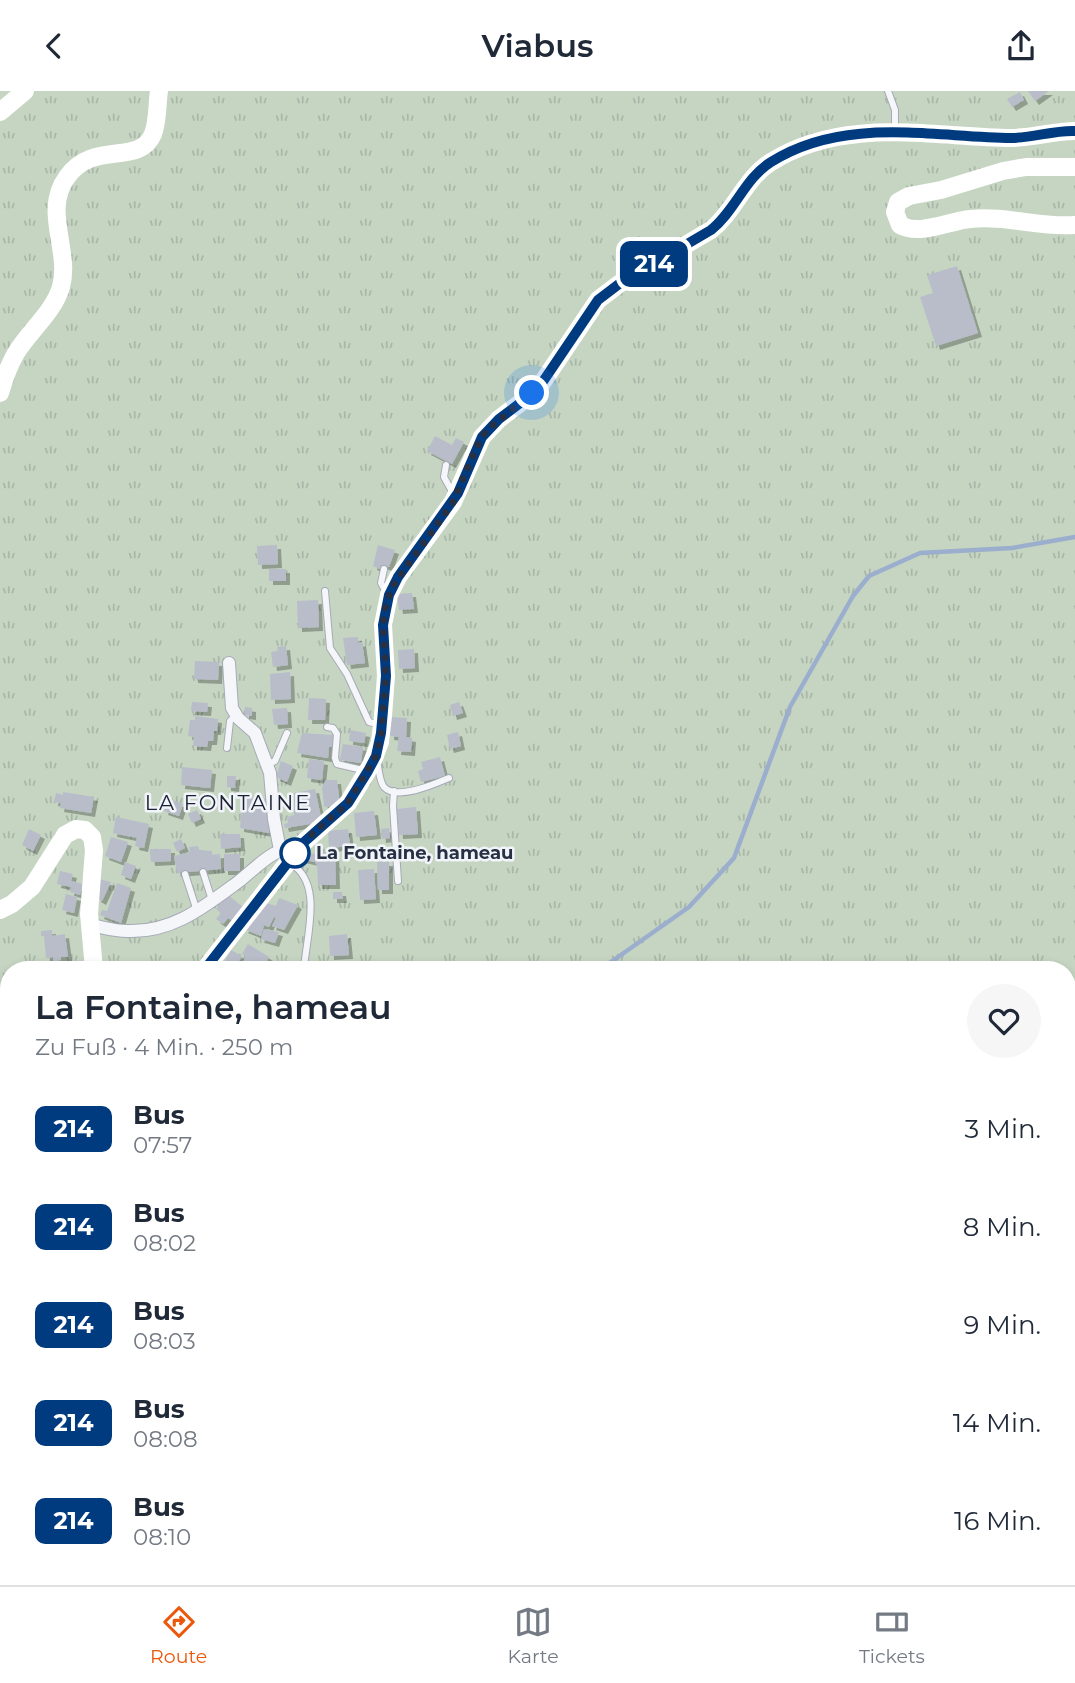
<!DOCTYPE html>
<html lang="de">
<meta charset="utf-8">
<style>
:root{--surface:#fff;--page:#f6f6f7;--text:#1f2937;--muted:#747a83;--line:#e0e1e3;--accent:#ea580c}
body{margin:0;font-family:Montserrat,sans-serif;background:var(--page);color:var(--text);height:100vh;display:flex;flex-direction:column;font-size:26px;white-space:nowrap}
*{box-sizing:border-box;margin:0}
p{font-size:23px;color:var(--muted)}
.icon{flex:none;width:38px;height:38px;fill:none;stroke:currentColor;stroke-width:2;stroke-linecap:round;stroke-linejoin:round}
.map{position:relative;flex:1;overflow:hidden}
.drawer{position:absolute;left:0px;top:870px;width:1076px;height:625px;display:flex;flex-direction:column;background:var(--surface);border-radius:28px 28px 0 0;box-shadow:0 4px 10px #0003}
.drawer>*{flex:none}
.badge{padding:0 14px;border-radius:10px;font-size:24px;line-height:46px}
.you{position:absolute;width:35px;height:35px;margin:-18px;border:5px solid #fff;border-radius:50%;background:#1a73e8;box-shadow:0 0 0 10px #1a73e833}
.map>.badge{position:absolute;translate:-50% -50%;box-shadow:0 0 0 4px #fff}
.round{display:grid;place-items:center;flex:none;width:74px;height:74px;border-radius:37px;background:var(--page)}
.overview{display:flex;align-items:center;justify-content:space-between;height:119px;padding:0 35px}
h1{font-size:33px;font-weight:600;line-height:52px}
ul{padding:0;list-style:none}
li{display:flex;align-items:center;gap:21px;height:98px;padding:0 35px}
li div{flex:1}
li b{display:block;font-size:26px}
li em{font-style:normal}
li .badge{min-width:77px;font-weight:700;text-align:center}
header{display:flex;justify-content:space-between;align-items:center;height:91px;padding:0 35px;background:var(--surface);font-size:32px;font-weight:600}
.menu{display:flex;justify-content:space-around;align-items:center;height:98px;border-top:2px solid var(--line);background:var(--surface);font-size:19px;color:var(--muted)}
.menu a{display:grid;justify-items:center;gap:4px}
.menu .current{color:var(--accent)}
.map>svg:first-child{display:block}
.park{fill:url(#park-tufts);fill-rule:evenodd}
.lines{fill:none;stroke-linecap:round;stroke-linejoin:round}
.stream{stroke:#9baecd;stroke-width:4.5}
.building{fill:#b8bdc9;filter:url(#shadow)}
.lane-casing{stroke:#a6aab6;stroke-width:8}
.street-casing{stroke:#a6aab6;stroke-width:14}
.lane{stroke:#f5f6f9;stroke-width:6}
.street{stroke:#f5f6f9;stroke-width:12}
.secondary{stroke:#fff;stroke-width:18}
.line-casing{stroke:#fff;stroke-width:16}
.line{stroke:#003b80;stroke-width:10}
.walk{stroke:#283044;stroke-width:7;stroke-dasharray:0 12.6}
.stop-dot{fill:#fff;stroke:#003b80;stroke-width:3.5}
.labels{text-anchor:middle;stroke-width:5;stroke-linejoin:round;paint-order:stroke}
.stop-label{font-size:18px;font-weight:bold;fill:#283044;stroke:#f1f4f8;text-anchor:start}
.quarter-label{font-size:21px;letter-spacing:2px;fill:#1b2135;stroke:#f1f4f8}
</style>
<header><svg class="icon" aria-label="back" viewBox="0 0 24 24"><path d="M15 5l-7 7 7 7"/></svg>Viabus<svg class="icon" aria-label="share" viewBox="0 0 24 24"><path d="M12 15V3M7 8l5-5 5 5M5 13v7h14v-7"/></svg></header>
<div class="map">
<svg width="1075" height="1494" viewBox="0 0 1075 1494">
<defs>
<pattern id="park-tufts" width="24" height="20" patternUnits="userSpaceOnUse" patternTransform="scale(1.75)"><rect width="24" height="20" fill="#c5d5c2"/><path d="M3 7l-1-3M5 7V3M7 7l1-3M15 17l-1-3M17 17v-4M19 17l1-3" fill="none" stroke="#a9b7a8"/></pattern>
<filter id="shadow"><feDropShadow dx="4" dy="4" stdDeviation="0" flood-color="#0004"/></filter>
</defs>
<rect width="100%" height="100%" fill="#e2e4eb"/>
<path class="park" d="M0 0H1075V1494H0ZM9 878H1068V1486H9Z"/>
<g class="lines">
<path class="stream" d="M601 878 689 816 734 767 790 616 853 505 869 485 920 462 1012 457 1075 446
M0 1347 9 1343"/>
</g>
<path class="building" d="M1028 0H1049L1035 10Z
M1020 1 1024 9 1012 16 1007 8Z
M957 175 978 242 936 255 920 206 933 202 927 184Z
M435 345 452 354 456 347 464 351 452 373 427 360Z
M277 454 278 473 258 474 257 455Z
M378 454 395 459 389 476 381 474 380 478 373 475Z
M269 478H286V490H269Z
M412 502 414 518 399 519 397 503Z
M318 509 319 536 298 537 297 510Z
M358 546V552L362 551 365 572 347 574 343 547Z
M286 555 288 574 273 576 271 561 278 560 277 556Z
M414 558 415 577 399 578 398 559Z
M195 570 219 571 218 589 194 588Z
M290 581 291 608 271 609 270 583Z
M309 607 326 608 325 629H308Z
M192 611 208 612 207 621 191 620Z
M459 611 463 622 453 625 450 614Z
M245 616 252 617V625L245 624Z
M287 617 288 633 274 634 272 618Z
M195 625 218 628 217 640H214L213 650H208L207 656 193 655 194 646 188 645 190 629H195Z
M391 626 407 627 406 646 412 647 411 661 397 660 399 646 390 645Z
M350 639 366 642 364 652 349 650Z
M458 641 461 655 450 658 447 644Z
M302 642 334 644 332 656H329L328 667 297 662Z
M343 653 363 656 361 672 340 669Z
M440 666 445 685 421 691 418 680 423 678 421 671Z
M309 668 324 670 322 689 307 687Z
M281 670 293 675 287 691 276 686Z
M182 676 212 679 210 697 181 694Z
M227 685H236L235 697 227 696Z
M326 689H337L340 715 324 716 322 696Z
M315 698 322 731 285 737 284 733 288 732 287 726 294 724V702Z
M63 701 94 706 91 722 60 717 61 712 54 711 56 702 63 704Z
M243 705 268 709V732H271L269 742 240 737Z
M168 708 183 713 179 725 164 720Z
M416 716 418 743 399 744 397 718Z
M197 719 201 728 192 732 188 723Z
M374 720 377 744 356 746 354 722Z
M116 726 149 733 144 757 135 755 137 747 113 742Z
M389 737 390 747 382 748 381 738Z
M29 738 41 744 33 760 22 754Z
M348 738 350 755 329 757 328 740Z
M220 743H240L241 756 221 758Z
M111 746 128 751 121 771 105 765Z
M181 748 185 757 177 761 173 752Z
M198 755 199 759 212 760V764L220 763 221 778 177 782 174 765 190 761 189 756Z
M150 758H171V770L151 771Z
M335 760 336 794H318L317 774 315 771 301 768 306 761 315 763Z
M224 763H240V780H224Z
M125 771 136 775 131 788 121 784Z
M377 771H389V799H378Z
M374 778 376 808 360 809 358 779Z
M60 780 73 783 71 790 83 793 80 804 70 801 71 796 57 793Z
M99 788 111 791 102 810 97 807Z
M117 792 131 797 121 832 100 824 102 819 107 820Z
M333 801H342L343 808H333Z
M66 803 77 806 74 822 62 819Z
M228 804 243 816 233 830 228 827 223 833 216 828 221 822 216 818Z
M279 807 298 814 284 839 272 835 276 827 274 826 269 836 264 834 261 845 244 838 266 812 276 815Z
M264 838 279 841 275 852 261 848Z
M52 839V845L65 843 68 866H61V869L53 870V866L46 867 44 845H41V840Z
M347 843 349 864 330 865 329 845Z
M248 853 269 866 262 878H239L246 865 242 863Z
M231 859 242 865 235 878 223 873Z
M8 892 9 926 5 928 0 919V896Z
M9 974V994L0 998V979Z
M9 1007V1028L0 1012Z"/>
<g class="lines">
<defs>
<path id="lane" d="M888 0 895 19V39
M446 374 444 386 454 404
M384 478 381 492 386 501
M325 500 330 557 347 583 369 631 380 634
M327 636 333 637 337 643 335 667 337 673 367 680
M227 657 230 630 236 624
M271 672 275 670 287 642
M374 672 378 675C379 681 380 691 384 696 397 710 435 693 449 687
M394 700 393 715 398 790
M291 773C324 792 306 846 304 878
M203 781 212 809
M185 783 197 820"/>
<path id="street" d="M229 572 232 617 238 627 255 642 270 682 274 728 280 759
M90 834C102 836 114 840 127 840 172 842 204 816 238 791 253 780 279 750 297 760"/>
</defs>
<use href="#lane" class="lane-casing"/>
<use href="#street" class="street-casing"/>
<use href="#lane" class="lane"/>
<use href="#street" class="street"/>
<path class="secondary" d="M0 21 25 0
M1075 76H1026L1003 80 941 99 909 105 898 111 895 121 900 134C920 145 949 130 970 128 1006 124 1040 137 1075 134
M0 302C4 288 9 274 16 262 30 239 53 222 61 196 71 159 42 120 67 86 94 48 139 76 153 43 158 30 157 13 159 0
M0 819 12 813 32 796 65 744 76 738 85 739 92 746 94 759 89 823 94 878
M205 878 303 752 348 712 371 674 380 651 383 625 386 585 383 534 389 504 398 486 453 411 482 346 499 328 528 306 542 292 598 209 619 193 711 139C735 120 745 87 771 71 844 25 931 46 1011 47 1033 47 1054 40 1075 40"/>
</g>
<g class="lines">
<defs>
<path id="line" d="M205 878 303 752 348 712 368 680 376 665 381 642 386 585 383 534 389 504 398 486 458 402 482 346 499 328 528 306 542 292 598 209 619 193 711 139C735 120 745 87 771 71 844 25 931 46 1011 47 1033 47 1054 39 1075 40"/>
</defs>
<use href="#line" class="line-casing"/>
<use href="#line" class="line"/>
<path class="walk" d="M295 762 310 745 348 712 376 665 381 642 386 585 383 534 386 513 392 496 453 411 477 355 486 340 532 302"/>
</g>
<circle class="stop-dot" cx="295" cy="762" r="14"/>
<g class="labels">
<g class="stop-label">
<text x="316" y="768">La Fontaine, hameau</text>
</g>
<g class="quarter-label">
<text x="228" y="719">LA FONTAINE</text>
</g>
</g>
</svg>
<div class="you" style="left:532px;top:302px"></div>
<b class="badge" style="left:654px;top:173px;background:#003b80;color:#fff">214</b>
<section class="drawer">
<div class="overview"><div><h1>La Fontaine, hameau</h1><p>Zu Fuß · 4 Min. · 250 m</p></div><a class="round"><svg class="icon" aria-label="heart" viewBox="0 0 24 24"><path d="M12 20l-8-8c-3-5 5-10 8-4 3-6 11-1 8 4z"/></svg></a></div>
<ul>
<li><span class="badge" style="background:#003b80;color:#fff">214</span><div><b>Bus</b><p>07:57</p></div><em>3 Min.</em></li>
<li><span class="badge" style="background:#003b80;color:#fff">214</span><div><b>Bus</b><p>08:02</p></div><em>8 Min.</em></li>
<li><span class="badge" style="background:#003b80;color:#fff">214</span><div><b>Bus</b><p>08:03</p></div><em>9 Min.</em></li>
<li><span class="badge" style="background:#003b80;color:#fff">214</span><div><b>Bus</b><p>08:08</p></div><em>14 Min.</em></li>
<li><span class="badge" style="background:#003b80;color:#fff">214</span><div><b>Bus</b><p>08:10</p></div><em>16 Min.</em></li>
</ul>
</section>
</div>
<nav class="menu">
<a class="current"><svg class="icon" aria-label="directions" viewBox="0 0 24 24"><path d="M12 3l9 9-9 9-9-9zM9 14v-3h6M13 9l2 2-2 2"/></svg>Route</a>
<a><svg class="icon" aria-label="map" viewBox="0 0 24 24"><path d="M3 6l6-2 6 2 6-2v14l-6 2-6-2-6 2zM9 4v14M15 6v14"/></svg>Karte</a>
<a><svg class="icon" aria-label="tickets" viewBox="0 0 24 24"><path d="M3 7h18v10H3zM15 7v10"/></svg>Tickets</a>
</nav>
